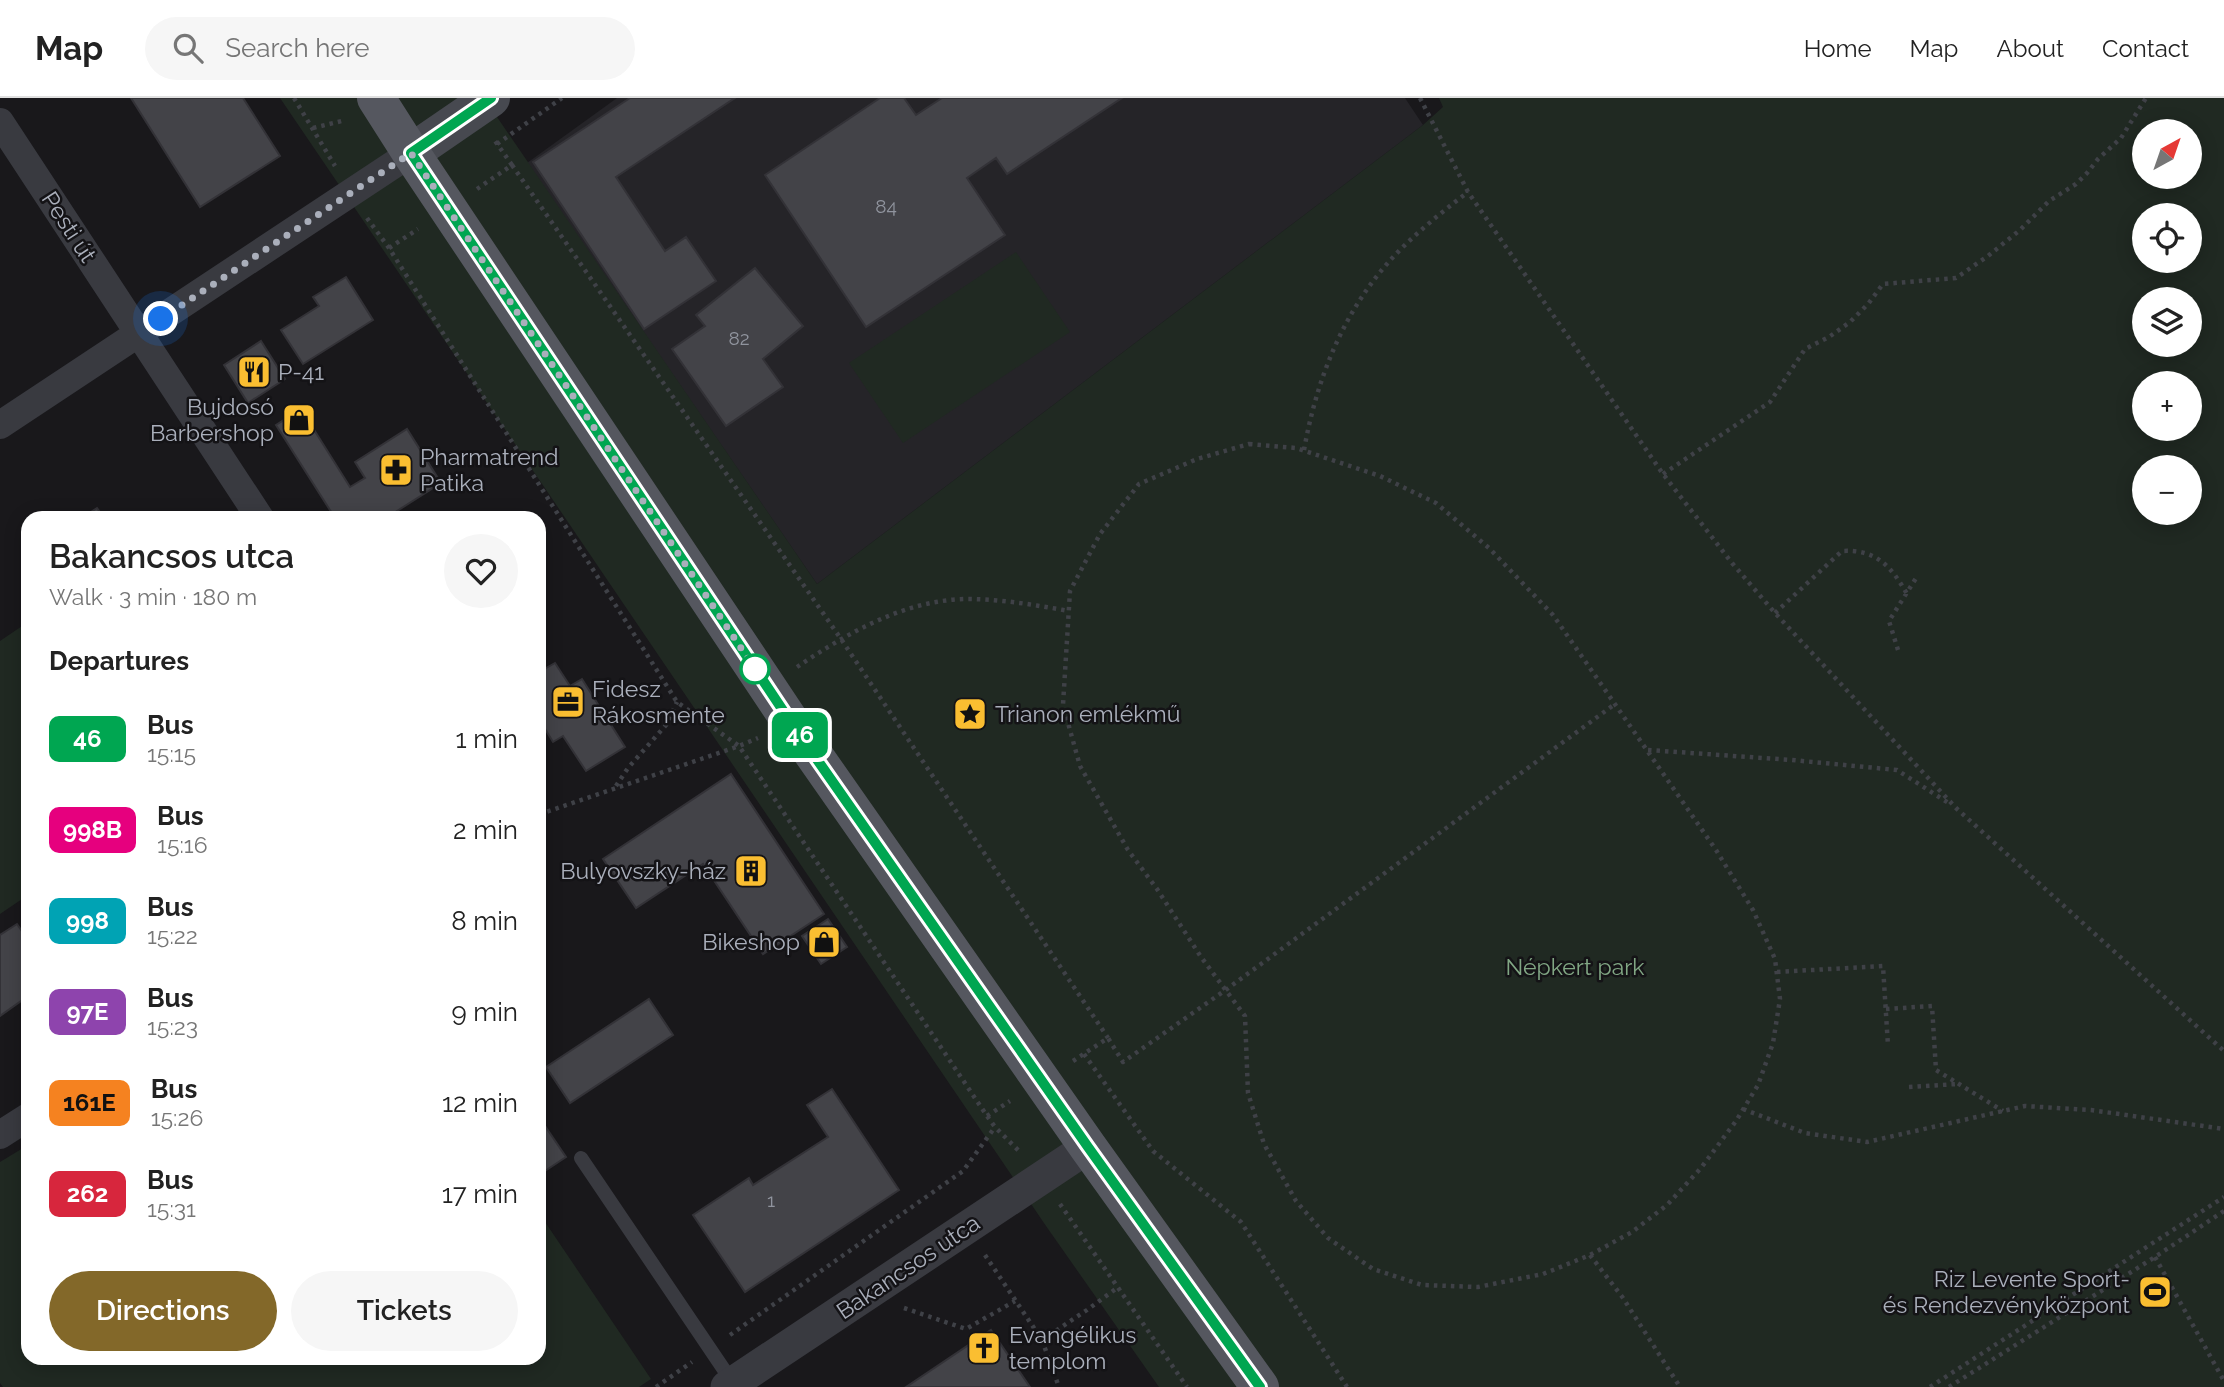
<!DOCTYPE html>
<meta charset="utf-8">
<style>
:root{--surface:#fff;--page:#f6f6f6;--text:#222;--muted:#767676;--line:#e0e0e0;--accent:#836829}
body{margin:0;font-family:Raleway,sans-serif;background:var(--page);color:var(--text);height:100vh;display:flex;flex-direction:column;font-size:26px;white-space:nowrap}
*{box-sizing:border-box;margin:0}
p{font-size:23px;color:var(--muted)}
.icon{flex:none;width:38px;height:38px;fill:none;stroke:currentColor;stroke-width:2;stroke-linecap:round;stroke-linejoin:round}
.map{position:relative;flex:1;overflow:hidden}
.sheet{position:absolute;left:21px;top:413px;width:525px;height:854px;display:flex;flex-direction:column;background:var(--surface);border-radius:21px;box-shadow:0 4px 18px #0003}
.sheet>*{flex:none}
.badge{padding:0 14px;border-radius:10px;font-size:24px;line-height:46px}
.needle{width:46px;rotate:40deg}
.controls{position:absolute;left:2132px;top:21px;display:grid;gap:14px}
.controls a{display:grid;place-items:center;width:70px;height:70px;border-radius:50%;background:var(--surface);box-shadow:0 4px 18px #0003;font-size:35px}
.you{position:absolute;width:35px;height:35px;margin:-18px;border:5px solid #fff;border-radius:50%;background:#1a73e8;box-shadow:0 0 0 10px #1a73e833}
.map>.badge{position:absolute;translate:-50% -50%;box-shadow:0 0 0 4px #fff}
h2{padding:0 28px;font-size:26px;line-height:63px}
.round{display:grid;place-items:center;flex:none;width:74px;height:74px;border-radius:37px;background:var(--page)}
.summary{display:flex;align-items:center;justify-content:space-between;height:119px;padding:0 28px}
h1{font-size:33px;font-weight:600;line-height:52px}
.primary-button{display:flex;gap:14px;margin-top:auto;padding:14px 28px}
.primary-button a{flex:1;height:80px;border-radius:42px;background:var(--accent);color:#fff;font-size:28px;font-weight:600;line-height:80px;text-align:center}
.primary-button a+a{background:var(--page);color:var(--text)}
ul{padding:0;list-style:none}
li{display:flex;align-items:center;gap:21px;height:91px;padding:0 28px}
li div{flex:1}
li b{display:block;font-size:26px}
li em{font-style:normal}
li .badge{min-width:77px;font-weight:700;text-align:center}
header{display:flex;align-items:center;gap:42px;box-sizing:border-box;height:98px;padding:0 35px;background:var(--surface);border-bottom:2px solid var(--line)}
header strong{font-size:33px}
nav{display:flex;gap:38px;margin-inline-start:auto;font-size:24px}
.search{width:490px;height:63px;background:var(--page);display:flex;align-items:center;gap:18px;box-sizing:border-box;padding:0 24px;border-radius:38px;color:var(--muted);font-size:26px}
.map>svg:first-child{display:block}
.built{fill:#252428}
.green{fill:#202922;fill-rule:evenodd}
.building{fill:#434348;stroke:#333237;stroke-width:2}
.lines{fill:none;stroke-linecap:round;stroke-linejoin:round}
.path{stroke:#3f4147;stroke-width:4.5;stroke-dasharray:3.5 5;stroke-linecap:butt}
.service{stroke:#393a40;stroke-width:14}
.minor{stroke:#393a40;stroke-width:28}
.tertiary{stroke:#393a40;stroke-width:33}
.secondary{stroke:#474950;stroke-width:38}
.primary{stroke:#55575f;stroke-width:38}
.line-casing{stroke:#fff;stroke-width:16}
.line{stroke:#00a651;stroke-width:10}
.walk{stroke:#aaafbb;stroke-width:7;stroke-dasharray:0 12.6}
.stop-dot{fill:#fff;stroke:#00a651;stroke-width:3.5}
.labels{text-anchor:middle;stroke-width:5;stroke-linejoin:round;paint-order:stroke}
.number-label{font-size:19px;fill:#90949e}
.street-label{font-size:23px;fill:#aaafbb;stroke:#141316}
.poi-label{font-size:23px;fill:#aaafbb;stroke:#141316;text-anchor:start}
.park-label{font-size:23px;fill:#81a784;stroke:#141316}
</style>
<header>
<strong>Map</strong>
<div class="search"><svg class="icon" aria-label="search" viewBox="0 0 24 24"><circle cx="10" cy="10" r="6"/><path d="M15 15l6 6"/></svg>Search here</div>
<nav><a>Home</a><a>Map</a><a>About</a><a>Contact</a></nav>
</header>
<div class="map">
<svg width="2224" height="1289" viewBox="0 0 2224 1289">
<rect width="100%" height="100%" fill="#19181b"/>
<path class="built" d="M617 0H1405L1423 27 817 486 527 65Z"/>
<path class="green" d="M280 0H484L817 486 1423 27 1443 9 1439 0H2224V1289H1159L1046 1128ZM2144 33H2189V79H2144ZM2144 117H2189V163H2144ZM2144 201H2189V247H2144ZM2144 285H2189V331H2144ZM2144 369H2189V415H2144Z
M1016 154 1070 234 903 345 849 265Z
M28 524V797L0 816V543Z
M28 1047V1260H539V1115L651 1281 639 1289H3L0 1285V1064Z"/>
<path class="building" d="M131 0H243L280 58 200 109Z
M630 0H735L616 79 665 153 686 139 716 183 644 231 533 64Z
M880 0H904L916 17 942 0H1122L1007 76 996 60 967 80 1005 137 866 229 765 77Z
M755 170 803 228 763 261 783 289 726 328 672 251 705 228 696 217Z
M346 179 373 222 303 266 281 232 319 208 313 199Z
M261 243 285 281 248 305 224 267Z
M301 311 350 389 365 380 355 364 407 331 441 385 386 420H335L276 327Z
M97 410 104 420H82Z
M555 565 570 588 582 581 625 649 586 673 563 638 553 644 539 621V574Z
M731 676 824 816 763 856 703 766 636 810 603 761Z
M828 821 847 849 821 866 802 838Z
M17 826 28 842V907L24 901 0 918V837Z
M649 901 673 937 570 1005 546 969Z
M832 991 899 1092 745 1194 693 1117 749 1080 753 1087 828 1039 807 1007Z
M539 1019 566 1059 539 1077Z
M991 1232 1030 1289H906Z"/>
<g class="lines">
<path class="path" d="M294 0 335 68
M1420 0 1468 94 1663 376 1732 465 1775 515 1956 710 2224 953
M313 30 346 22
M497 46 562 0
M512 67 841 541 1108 940
M477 91 512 67 493 40
M367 120 389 150 677 604 739 648 987 1018 995 1029 1021 1055
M389 150 418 131
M1249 346 1296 350 1380 378 1436 405 1489 450 1553 517 1601 586 1716 752 1753 812 1775 861 1780 901 1773 945 1758 987 1736 1023 1701 1070 1667 1107 1632 1134 1590 1157 1543 1176 1478 1189 1422 1187 1373 1171 1328 1140 1296 1103 1264 1046 1248 995 1245 918 1201 859 1157 791 1128 752 1080 668 1063 607 1070 493 1100 436 1139 386 1197 361Z
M1304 352C1318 274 1348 201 1407 145 1426 127 1447 110 1468 94
M1663 376 1770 304 1805 251 1829 239 1850 224 1868 206 1883 186 1956 180 1988 158 2020 132 2049 103 2076 86 2087 75 2098 61 2121 40 2146 0
M1775 515 1842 453C1876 451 1891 468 1907 496
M1898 552 1889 523 1918 477
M797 569C846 536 904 502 966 501 1001 501 1035 507 1069 513
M1648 652 1792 662 1897 672 1950 706
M616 688 628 670 666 627 677 604
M539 713 546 714 739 648 758 640
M1777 874 1883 868 1888 948
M1886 911 1932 908 1936 972 2003 1013
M1084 956 1153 1053 1241 1124 1347 1289
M1073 963 1108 940 1123 964 1227 891 1615 606
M1909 989 1957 986
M1743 1011 1805 1035 1867 1044 2025 1008 2091 1012 2224 1031
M987 1018 1010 1003
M1060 1106 1187 1289
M985 1157 1042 1242 1059 1289
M1590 1157 1623 1200 1680 1289
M2155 1159 2224 1283
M904 1210 966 1231 1015 1203
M730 1237 963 1073 995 1029
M1042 1242 1087 1212 1117 1190
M656 1289 692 1264
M1930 1289 2224 1099
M1949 1289 2155 1159 2224 1113"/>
<path class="service" d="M581 1060 733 1285"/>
<path class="minor" d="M0 24 260 420
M0 327 411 55
M0 1037 28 1019"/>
<path class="tertiary" d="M727 1289 1088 1049"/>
<path class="secondary" d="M411 55 491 0"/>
<path class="primary" d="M376 0 411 55 788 620 1088 1049 1260 1289"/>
</g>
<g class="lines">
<defs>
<path id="line" d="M491 0 411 55 788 620 1088 1049 1260 1289"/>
</defs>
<use href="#line" class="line-casing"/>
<use href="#line" class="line"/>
<path class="walk" d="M161 221 411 55 755 571"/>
</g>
<defs>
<symbol id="restaurant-square" viewBox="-11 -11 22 22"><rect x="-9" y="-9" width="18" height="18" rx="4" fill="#fabe31" stroke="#141316"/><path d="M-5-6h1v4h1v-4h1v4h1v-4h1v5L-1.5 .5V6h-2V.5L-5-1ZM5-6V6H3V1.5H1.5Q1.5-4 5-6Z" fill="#111"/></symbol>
<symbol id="shop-square" viewBox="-11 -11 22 22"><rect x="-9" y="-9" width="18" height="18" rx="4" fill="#fabe31" stroke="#141316"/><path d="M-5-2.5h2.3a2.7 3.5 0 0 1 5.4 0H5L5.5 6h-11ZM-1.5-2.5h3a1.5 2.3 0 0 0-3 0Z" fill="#111"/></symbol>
<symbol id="pharmacy-square" viewBox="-11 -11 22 22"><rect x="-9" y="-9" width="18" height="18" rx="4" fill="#fabe31" stroke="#141316"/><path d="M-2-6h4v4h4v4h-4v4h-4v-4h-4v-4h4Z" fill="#111"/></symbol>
<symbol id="office-square" viewBox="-11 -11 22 22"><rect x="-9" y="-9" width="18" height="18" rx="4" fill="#fabe31" stroke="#141316"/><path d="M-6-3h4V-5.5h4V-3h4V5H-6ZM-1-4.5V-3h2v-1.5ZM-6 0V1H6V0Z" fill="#111"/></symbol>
<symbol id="sight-square" viewBox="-11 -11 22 22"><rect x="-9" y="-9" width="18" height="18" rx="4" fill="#fabe31" stroke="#141316"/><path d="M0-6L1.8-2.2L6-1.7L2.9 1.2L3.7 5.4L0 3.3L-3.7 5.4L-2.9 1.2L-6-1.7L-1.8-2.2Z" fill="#111"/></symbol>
<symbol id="building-square" viewBox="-11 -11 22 22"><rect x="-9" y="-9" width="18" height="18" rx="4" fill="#fabe31" stroke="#141316"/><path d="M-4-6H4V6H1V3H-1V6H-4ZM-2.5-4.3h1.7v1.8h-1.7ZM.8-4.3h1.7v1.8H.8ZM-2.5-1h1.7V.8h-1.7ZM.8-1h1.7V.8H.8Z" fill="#111"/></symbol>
<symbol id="stadium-square" viewBox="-11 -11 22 22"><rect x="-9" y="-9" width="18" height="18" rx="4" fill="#fabe31" stroke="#141316"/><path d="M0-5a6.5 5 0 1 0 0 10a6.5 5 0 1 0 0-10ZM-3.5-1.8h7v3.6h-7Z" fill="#111"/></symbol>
<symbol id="church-square" viewBox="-11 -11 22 22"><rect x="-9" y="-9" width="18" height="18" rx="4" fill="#fabe31" stroke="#141316"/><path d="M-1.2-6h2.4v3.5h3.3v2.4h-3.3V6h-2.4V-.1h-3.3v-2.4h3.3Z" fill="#111"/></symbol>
</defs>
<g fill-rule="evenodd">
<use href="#restaurant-square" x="235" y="255" width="38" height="38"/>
<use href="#shop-square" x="280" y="303" width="38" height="38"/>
<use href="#pharmacy-square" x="377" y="353" width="38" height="38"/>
<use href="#office-square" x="549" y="585" width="38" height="38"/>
<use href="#sight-square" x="951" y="597" width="38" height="38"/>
<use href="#building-square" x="732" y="754" width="38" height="38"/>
<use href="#shop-square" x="805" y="825" width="38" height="38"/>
<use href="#stadium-square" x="2136" y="1175" width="38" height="38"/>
<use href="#church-square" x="965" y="1231" width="38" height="38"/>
</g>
<circle class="stop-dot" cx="755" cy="571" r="14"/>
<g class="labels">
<g class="number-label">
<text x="886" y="115">84</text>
<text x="739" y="247">82</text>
<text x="771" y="1109">1</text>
</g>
<g class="street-label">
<text transform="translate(69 129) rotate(57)" y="8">Pesti út</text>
<text transform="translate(908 1169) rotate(-34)" y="8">Bakancsos utca</text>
</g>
<g class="poi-label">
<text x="278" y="282">P-41</text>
<text x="274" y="317" text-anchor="end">Bujdosó<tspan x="274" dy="26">Barbershop</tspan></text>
<text x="420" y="367">Pharmatrend<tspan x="420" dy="26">Patika</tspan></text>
<text x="592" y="599">Fidesz<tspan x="592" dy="26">Rákosmente</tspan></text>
<text x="995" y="624">Trianon emlékmű</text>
<text x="726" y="781" text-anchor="end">Bulyovszky-ház</text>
<text x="800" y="852" text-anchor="end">Bikeshop</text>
<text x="2130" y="1189" text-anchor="end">Riz Levente Sport-<tspan x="2130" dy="26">és Rendezvényközpont</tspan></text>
<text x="1009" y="1245">Evangélikus<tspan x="1009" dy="26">templom</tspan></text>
</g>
<g class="park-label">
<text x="1575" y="877">Népkert park</text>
</g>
</g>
</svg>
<div class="controls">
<a><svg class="needle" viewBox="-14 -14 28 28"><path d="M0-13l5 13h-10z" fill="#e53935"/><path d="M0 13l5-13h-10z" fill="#767676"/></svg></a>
<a><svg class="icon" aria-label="locate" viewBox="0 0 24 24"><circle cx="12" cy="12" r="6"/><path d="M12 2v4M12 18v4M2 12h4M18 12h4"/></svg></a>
<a><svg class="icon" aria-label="layers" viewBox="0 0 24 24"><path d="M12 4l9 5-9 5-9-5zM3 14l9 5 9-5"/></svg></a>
<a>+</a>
<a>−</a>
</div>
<div class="you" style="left:161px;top:221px"></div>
<b class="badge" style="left:800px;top:637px;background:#00a651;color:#fff">46</b>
<section class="sheet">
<div class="summary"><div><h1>Bakancsos utca</h1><p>Walk · 3 min · 180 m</p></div><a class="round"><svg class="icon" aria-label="heart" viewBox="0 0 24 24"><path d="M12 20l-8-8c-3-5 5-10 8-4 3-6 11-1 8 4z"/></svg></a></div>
<h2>Departures</h2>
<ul>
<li><span class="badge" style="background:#00a651;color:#fff">46</span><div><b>Bus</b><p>15:15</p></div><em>1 min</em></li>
<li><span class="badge" style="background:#e6007e;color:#fff">998B</span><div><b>Bus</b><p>15:16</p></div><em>2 min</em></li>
<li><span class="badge" style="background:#00a3b4;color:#fff">998</span><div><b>Bus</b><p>15:22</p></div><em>8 min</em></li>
<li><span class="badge" style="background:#8e44ad;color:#fff">97E</span><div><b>Bus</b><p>15:23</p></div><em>9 min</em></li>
<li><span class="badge" style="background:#f58220;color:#111">161E</span><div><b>Bus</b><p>15:26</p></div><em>12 min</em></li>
<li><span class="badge" style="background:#d7263d;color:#fff">262</span><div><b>Bus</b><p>15:31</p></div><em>17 min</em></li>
</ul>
<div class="primary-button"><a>Directions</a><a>Tickets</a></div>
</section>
</div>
